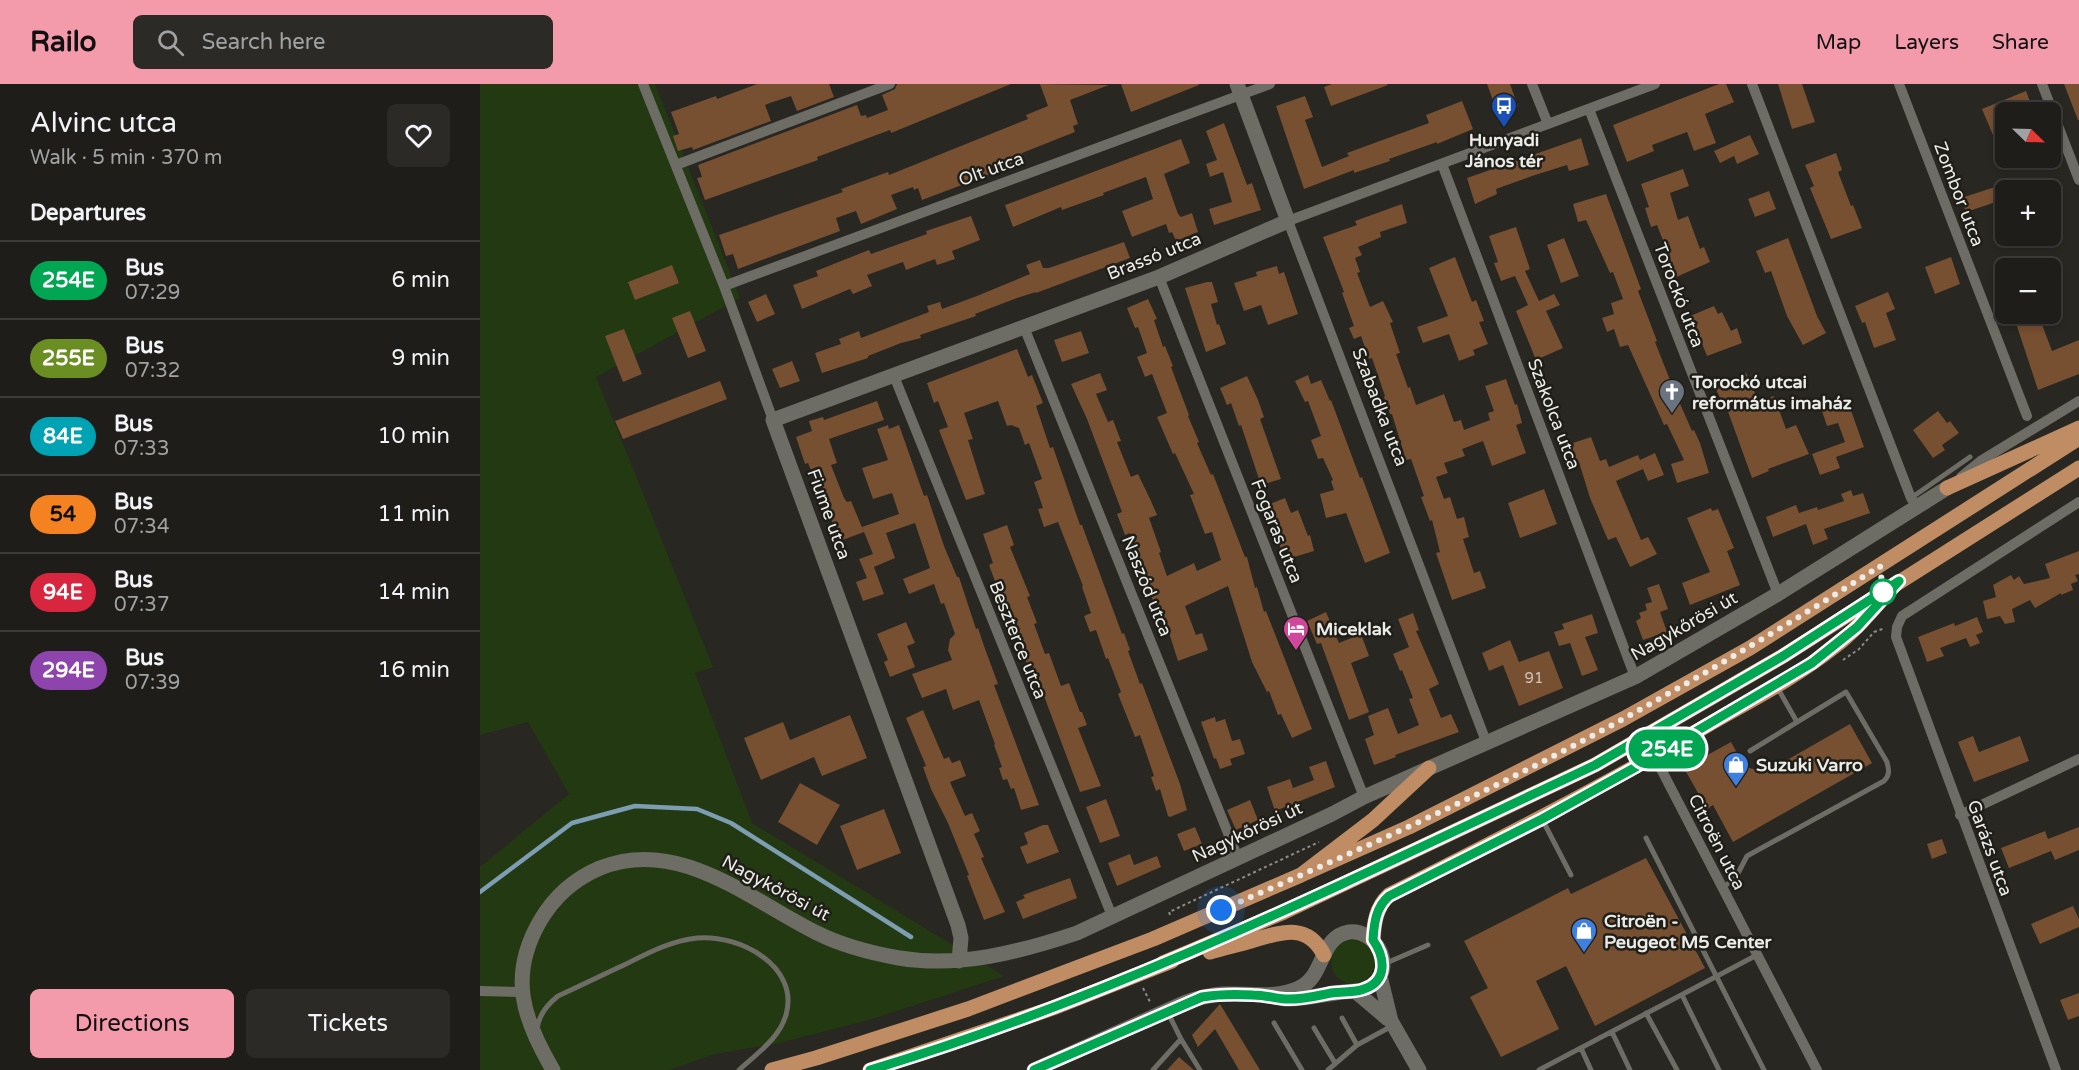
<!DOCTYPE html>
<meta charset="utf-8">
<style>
:root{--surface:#1e1d1a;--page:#2b2a27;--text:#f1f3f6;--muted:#a1a2a2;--line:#3c3b39;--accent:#f39aab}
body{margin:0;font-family:"Varela Round",sans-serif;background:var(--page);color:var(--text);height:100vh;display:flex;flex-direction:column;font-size:22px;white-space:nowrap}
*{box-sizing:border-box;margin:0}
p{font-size:20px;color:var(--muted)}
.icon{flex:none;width:33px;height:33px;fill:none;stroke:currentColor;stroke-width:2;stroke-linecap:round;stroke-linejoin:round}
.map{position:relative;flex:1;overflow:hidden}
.details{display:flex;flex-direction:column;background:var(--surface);width:480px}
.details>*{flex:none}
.badge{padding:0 12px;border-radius:20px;font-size:21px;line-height:39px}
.needle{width:39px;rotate:113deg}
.buttons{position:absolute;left:1515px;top:18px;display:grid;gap:12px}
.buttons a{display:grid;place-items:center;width:66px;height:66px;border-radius:9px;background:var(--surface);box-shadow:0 3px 9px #0003,0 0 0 2px var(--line);font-size:30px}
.you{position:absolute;width:30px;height:30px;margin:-15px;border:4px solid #fff;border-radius:50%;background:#1a73e8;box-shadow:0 0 0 9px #1a73e833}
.map>.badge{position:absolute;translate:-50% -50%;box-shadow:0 0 0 3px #fff}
h2{padding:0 30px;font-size:22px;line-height:54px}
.round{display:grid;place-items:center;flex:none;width:63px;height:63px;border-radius:9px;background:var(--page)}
.headline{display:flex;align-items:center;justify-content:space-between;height:102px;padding:0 30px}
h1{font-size:28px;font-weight:600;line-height:45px}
.button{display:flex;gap:12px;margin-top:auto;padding:12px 30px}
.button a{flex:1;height:69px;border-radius:9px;background:var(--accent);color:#111;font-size:24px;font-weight:600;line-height:69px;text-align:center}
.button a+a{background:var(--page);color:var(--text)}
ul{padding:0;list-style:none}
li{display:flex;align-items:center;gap:18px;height:78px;padding:0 30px;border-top:2px solid var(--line)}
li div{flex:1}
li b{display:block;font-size:22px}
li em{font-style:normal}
li .badge{min-width:66px;font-weight:700;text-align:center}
header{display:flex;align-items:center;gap:36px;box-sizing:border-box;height:84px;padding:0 30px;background:var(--accent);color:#111}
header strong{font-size:28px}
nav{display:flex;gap:33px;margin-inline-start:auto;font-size:21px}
.search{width:420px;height:54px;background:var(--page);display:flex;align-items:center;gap:15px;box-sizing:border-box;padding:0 21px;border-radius:9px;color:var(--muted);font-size:22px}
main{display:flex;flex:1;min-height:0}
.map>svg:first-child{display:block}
.green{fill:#233912}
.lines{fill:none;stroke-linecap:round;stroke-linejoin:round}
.stream{stroke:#7d9db2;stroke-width:4.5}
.building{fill:#774f31}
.path{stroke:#8d8d88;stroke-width:2;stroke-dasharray:3 3;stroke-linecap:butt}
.lane{stroke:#6d6c65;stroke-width:5}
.street{stroke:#6d6c65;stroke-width:10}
.secondary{stroke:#6d6c65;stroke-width:15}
.primary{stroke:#c08c63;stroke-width:15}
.line-casing{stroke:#fff;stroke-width:14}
.line{stroke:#00a651;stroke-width:9}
.walk{stroke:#ebebe7;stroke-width:6;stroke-dasharray:0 10.8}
.stop-dot{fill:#fff;stroke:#00a651;stroke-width:3}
.labels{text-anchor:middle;stroke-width:5;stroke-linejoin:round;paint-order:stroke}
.number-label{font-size:15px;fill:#cec4ba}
.poi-label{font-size:18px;font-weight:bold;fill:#ebebe7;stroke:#1f1e18;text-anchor:start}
.street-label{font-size:18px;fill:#ebebe7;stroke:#1f1e18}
</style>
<header>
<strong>Railo</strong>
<div class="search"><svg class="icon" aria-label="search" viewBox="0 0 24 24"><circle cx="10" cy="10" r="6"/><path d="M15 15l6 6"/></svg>Search here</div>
<nav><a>Map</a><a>Layers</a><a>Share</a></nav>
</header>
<main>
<section class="details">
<div class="headline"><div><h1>Alvinc utca</h1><p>Walk · 5 min · 370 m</p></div><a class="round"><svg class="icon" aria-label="heart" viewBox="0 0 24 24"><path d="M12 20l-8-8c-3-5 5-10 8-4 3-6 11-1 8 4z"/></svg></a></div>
<h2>Departures</h2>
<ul>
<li><span class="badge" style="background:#00a651;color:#fff">254E</span><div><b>Bus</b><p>07:29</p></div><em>6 min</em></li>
<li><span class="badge" style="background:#6b8e23;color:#fff">255E</span><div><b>Bus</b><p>07:32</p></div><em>9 min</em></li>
<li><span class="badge" style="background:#00a3b4;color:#fff">84E</span><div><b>Bus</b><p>07:33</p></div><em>10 min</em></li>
<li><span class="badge" style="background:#f58220;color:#111">54</span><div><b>Bus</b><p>07:34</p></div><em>11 min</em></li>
<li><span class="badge" style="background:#d7263d;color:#fff">94E</span><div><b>Bus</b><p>07:37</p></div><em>14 min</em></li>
<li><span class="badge" style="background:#8e44ad;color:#fff">294E</span><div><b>Bus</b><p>07:39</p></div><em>16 min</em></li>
</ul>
<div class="button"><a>Directions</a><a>Tickets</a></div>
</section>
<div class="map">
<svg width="1599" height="986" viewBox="0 0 1599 986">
<rect width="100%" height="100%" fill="#282722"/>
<path class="green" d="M0 0H175L260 214 116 293 233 583 215 589 272 739 524 892 389 936 299 959 235 970 189 986H0V783L89 710 48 638 0 651Z
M851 878a22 22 0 1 1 44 0a22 22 0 1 1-44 0Z"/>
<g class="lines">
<path class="stream" d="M0 808 92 739 155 722 217 725 251 739 431 853"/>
</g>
<path class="building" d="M277 0H349L354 13 317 27 311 12 290 19 285 21 291 37 213 66 212 63 198 67 193 52 199 50 191 28 236 12 237 15Z
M417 0H531L411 49 410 46 337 73 338 76 225 116 217 94 222 93 218 81 377 21 381 32 386 31 387 34 408 26 402 11 415 5Z
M560 0 629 1 590 16 598 40 593 42 595 48 542 69 545 77 442 116 438 104 434 106 433 103 411 111 417 125 381 140 376 127 356 134 360 147 258 185 253 170 246 172 239 151 363 108 361 105 408 88 409 91 548 35 546 31 568 22Z
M641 0H719V1L651 28Z
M852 0H907L908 1 851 22 844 3Z
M1007 0H1030L1038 22 1018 30Z
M1239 0H1246L1254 18 1225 30 1236 59 1214 67 1207 48 1172 61 1174 67 1147 78 1133 41Z
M1298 0H1322L1335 38 1312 45Z
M1584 0H1599V36H1598Z
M1546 7 1554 28H1526V46L1513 51 1502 25Z
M825 12 833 33 825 36 842 83 869 72 867 69 949 39 946 31 982 17 993 45 957 60V58L909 75 910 77 874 89V86L824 105 796 22Z
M744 39 767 101 772 99 781 126 734 141 729 125 752 118 743 88 730 93 726 80 737 76 726 47Z
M1270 51 1279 70 1257 80 1254 72 1240 79 1234 67Z
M1101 54 1109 81 1089 87 1087 81 1052 92 1016 105 1017 110 995 120 987 94Z
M701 55 710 79 684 90 698 130 701 133 712 129 718 148 696 157 692 148 689 149 686 140 652 153 642 127 673 115 666 93 623 109 624 111 582 126 581 123 533 143 525 121Z
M1356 69 1362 86 1358 88 1371 122 1373 121 1382 144 1351 155 1330 104 1334 102 1325 81Z
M1203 85 1209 102 1190 109 1198 136 1208 132 1220 165 1224 163 1230 178 1194 194 1187 179 1191 177 1177 141 1171 143 1165 124 1169 123 1161 100Z
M1515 103 1519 117 1486 128 1481 114Z
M1289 107 1296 125 1275 133 1268 115Z
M1126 110 1161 205 1158 207 1177 257 1175 258 1194 306 1212 347 1214 346 1220 359 1229 389 1197 399 1191 380 1204 376 1187 340 1184 341 1148 261 1140 263 1134 245 1127 248 1122 234 1134 230 1131 219 1143 215 1133 188 1130 189 1106 136 1098 138 1093 120Z
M922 120 927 139 900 148 901 153 878 163 882 171 875 174 880 188 877 189 890 223 903 217 913 238 910 239 920 269 916 270 928 304 930 303 936 321 964 310 974 338 981 336 984 346 1010 336 1008 329 1014 327 1005 302 1026 295 1035 321 1037 320 1042 339 1036 341 1046 369 1012 382 1003 357 982 365 985 372 964 379 968 389 956 393 964 415 970 413 977 435 984 433 989 453 983 455 994 489 1000 487 1006 504 972 516 956 469 960 468 952 436 950 437 941 413 944 412 931 375 926 376 912 330H910L904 313 905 312 892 274 889 275 881 252 874 255 869 244 874 242 862 209 864 208 843 153 877 141 875 137Z
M491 132 500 156 472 167 475 175 457 181 455 175 426 186 423 178 387 191 392 202 373 210 370 205 322 225 313 201 338 192 336 187 389 166 391 170 447 150 446 147Z
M1036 143 1050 185 1045 187 1059 217 1074 210 1080 221 1066 227 1083 264 1056 276 1036 227 1048 221 1035 192 1021 197 1014 179 1018 178 1009 152Z
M1084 154 1099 192 1081 199 1067 161Z
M1308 154 1337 232 1346 249 1323 261 1307 232 1291 187 1285 189 1276 167Z
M644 158 650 174 556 209V208L537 214 495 230 496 232 440 251 441 254 421 259 388 272V274L342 289 335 269 361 260 359 255 379 247 381 254 449 228 447 222 460 218 462 225 497 212 550 190 546 181 560 176 563 184H569Z
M975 173 992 218 996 216 1004 237 999 238 1008 260 993 266 995 271 979 277 969 250 943 259 937 243 968 232 949 184Z
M1471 173 1480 200 1455 210 1445 183Z
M192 181 199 199 155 216 148 198Z
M797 182 799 190 804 188 818 230 788 241 781 221 764 227 754 199 777 192 776 188Z
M727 198H732L738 218 731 220 737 241 739 240 746 260 726 268 705 204Z
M1408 208 1415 225 1406 229 1416 256 1394 264 1385 238 1382 239 1375 222Z
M286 210 295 230 277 238 268 218Z
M668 215 677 235 674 236 683 263 685 262 693 282 691 283 709 331 708 332 719 358 717 359 731 391 733 390 765 473H767L775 504 777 503 784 528 786 527 832 645 812 654 801 630 798 631 789 607 787 608 772 578 748 502 705 522 716 551 722 549 728 566 698 577 683 530 678 532 650 449 645 451 637 430 642 428 607 335 591 300 620 289 627 306 616 310 628 338 633 336 641 357 637 358 651 393 658 390 671 417 677 431 669 434 681 468 679 469 687 492 714 479 717 487 741 476 732 448 725 450 710 411 714 410 695 369 693 370 677 333 687 329 672 290 665 293 657 273 667 269 658 243 655 244 647 224Z
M1234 222 1238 230 1242 228 1251 247 1257 244 1262 259 1227 272 1217 247 1214 248 1208 233Z
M210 227 226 267 208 274 192 234Z
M1533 230H1558L1572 267 1599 256V290L1558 306Z
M144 245 162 290 143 298 125 252Z
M601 247 609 269 582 278 574 256Z
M537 265 548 293 552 291 563 319 556 322 570 364 573 363 600 441H602L642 550 644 549 650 566 648 567 660 600 662 599 700 700 707 726 690 733 688 732 680 705 676 707 671 693 674 692 660 651 655 653 638 610 641 608 628 574 626 575 616 546 610 548 604 532 611 529 602 503 603 502 578 438 564 443 558 425 563 424 554 398 562 395 549 359 545 361 539 344 531 341 527 342 518 317 484 329 493 355 488 356 505 410 486 416 459 346 468 343 458 317 454 319 447 299Z
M312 277 320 297 300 304 292 285Z
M1266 289 1279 318 1294 312 1306 345 1316 341 1329 370 1288 385 1289 387 1272 394 1246 322 1244 323 1235 303Z
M828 291 831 300 841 296 850 317 851 316 880 394 882 393 910 469 885 479 866 429 846 434 840 410 854 406 851 397 853 396 843 374 838 375 831 356 841 352 828 317 825 318 815 297Z
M767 292 778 316 784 333 780 335 801 395 781 401 761 341 759 342 751 319 747 321 740 304Z
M240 297 247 315 143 355 135 337Z
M397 317 404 336 349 355 357 379 351 381 364 414 367 418 371 417 384 448 360 457 328 379 325 380 316 353 332 347 329 337 343 333 344 336Z
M1368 318 1384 363 1356 373 1360 384 1340 391 1332 370 1365 358 1358 339 1347 342 1342 327Z
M1458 327 1467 339 1470 337 1479 349 1462 361 1465 366 1453 374 1433 346Z
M408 341 409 345 419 341 444 412 447 411 464 462 477 493H479L496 545 498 544 504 562 518 600 514 601 559 721 541 726 534 704 531 705 527 695 523 696 519 684 522 683 514 661 515 660 499 616 473 626 466 605 442 614 432 590 472 576 468 566 470 555 475 550 464 519 461 520 454 500 429 510 423 495 450 484 435 439 406 449 415 474 394 483 404 510 383 517 376 498 387 494 379 475 393 470 382 443 419 430 412 409 393 415 382 384 408 376 397 345Z
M1111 353 1120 377 1126 375 1129 383 1158 371 1160 376 1175 369 1184 391 1168 397 1163 385 1136 397 1161 456 1168 453 1177 470 1150 483 1136 453 1128 456 1110 414 1099 378 1094 380 1087 361Z
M1064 405 1077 440 1040 454 1028 419Z
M1371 406 1373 412 1383 409 1390 429 1344 445 1348 455 1333 461 1326 440 1293 453 1286 433 1316 421 1319 429 1337 423 1338 426 1364 417 1361 410Z
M805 414 811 429 818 426 828 452 830 451 834 467 804 476 799 459 805 458 790 420Z
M1231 424 1232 427 1238 425 1254 464 1247 467 1260 501 1210 521 1202 499 1230 488 1207 434Z
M527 441 534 461 530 463 550 512 547 513 557 539 554 540 565 570 569 569 581 602 589 599 600 628H602L607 641 598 644 621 702 600 708 555 588 550 589 527 521 524 522 509 481 513 479 503 450Z
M1599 467V490L1595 491 1598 497 1591 500 1593 506 1581 511V509L1555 524 1550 516 1532 525 1535 538 1525 540 1520 532 1507 535 1503 517 1516 513 1513 501 1531 491 1534 496 1539 492 1544 500 1570 494 1565 480Z
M1179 500 1188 525 1180 528 1187 548 1163 556 1156 537 1161 534 1159 529 1167 526 1165 520 1172 518 1167 504Z
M846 528 859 559 881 550 889 572 871 579 889 628 869 636 841 559 837 560 827 537Z
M933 529 939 546 936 547 959 600 949 605 961 634 971 630 979 648 915 671 916 673 894 681 885 655 894 651 888 632 908 624 918 650 939 641 929 615 933 614 922 586 920 587 913 570 929 563 918 535Z
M1112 530 1118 549 1105 553 1118 586 1102 592 1090 559 1079 562 1074 548 1084 545 1082 540Z
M1497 533 1503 548 1496 551 1500 559 1490 563 1486 554 1460 564 1464 572 1447 578 1438 553 1474 539 1475 542Z
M426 538 435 559 427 562 435 583 410 593 404 578 408 576 397 550Z
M1030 556 1039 578 1069 567 1083 604 1039 622 1023 581 1009 587 1002 569Z
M443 626 464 675 469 673 472 679 480 676 486 692 470 698 485 732 492 729 500 747 494 750 504 773 501 774 525 828 504 836 487 792 489 791 468 739 451 705 443 683 446 682 426 634Z
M370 631 387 674 342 692 334 673 281 696 264 654 303 638 310 656Z
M735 633 736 638 745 635 752 657 760 655 765 670 750 675 752 681 740 685 736 674 734 675 721 638Z
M1370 640 1392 679 1253 758 1233 721 1227 725 1204 684 1251 658 1265 683 1286 688Z
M1493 652 1499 668 1540 652 1549 677 1494 698 1478 658Z
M846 677 855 703 795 727 787 703 810 695 813 704 834 696 829 683Z
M320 699 360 721 337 761 298 738Z
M626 715 640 752 620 759 606 723Z
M770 716 778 736 756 746 747 726Z
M404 725 421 769 377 786 360 742Z
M563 741H568L579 768 547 780 540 763 548 760 544 749Z
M715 743 722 760 704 767 697 750Z
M1599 743V766L1575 776 1571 767 1529 784 1521 764 1565 747 1568 755Z
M1462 755 1467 769 1452 775 1447 760Z
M650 770 654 781 677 772 681 783 637 802 628 779Z
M1166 774 1225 884 1115 942 1086 882 1056 897 1079 945 1021 973 990 913 1008 904 984 857 1088 804 1091 810Z
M590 794 597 814 543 835 536 818 545 814 543 811Z
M1593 822 1599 835V843L1560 860 1551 840Z
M1599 909V932L1588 936 1580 916Z
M740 920 780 986H759L735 945 718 963 712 951Z
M699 973 714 986H687Z"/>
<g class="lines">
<path class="path" d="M1363 576 1379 565 1394 548 1405 544
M690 831 689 828 839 758
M663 904 670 918"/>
<path class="lane" d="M1431 414 1490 373
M1297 603 1317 638
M1062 735 1091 791
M1166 754 1284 986
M1243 803 1255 795 1267 772 1404 697C1410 691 1409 686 1407 678L1366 608 1270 667
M904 880 948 861
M1202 911 1239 986
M1166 929 1197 986
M862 934 877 961
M794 939 822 986
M834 944 855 979
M57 946C58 932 68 920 78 912 100 902 122 891 144 881 168 869 190 857 217 854 259 850 320 882 306 931 299 955 276 970 259 986
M1132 948 1150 986
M701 955 720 986
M1101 964 1111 986
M673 986 701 955 688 929
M848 986 877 961 912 942
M1059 986 1277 871"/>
<path class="street" d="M163 0 244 202 293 336
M1052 0 1068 40
M1272 0 1431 414 1437 423
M1419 0 1547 332
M1562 0 1599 96
M1109 25 1298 510
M962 80 1155 593
M196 81 410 0
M679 193 884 713
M244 202 790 0
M544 243 758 774
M414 292 632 832
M1481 393 1502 376 1599 317
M1007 660 808 137 1175 0
M1173 673 1181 685 1337 986
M1480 731 1599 675
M0 907 42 908
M1576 986 1416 553 1417 543 1422 532 1599 418"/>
<path class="secondary" d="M479 877 481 854 478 841 293 336 679 193 808 137 757 0
M900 892 911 937 939 986
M875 907 908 935
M73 986C43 935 28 892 60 837 74 813 94 795 120 784 199 752 270 816 337 849 363 862 391 869 419 874 480 884 540 868 597 849L852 730 884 713 1155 593 1298 510 1467 404
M554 986 706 918C718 914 729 911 742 910 768 909 795 915 819 904 845 893 839 853 869 848 894 845 915 879 895 899 892 902 887 904 883 906 875 908 865 907 856 909 839 911 823 916 806 915 798 914 791 912 783 911"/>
<path class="primary" d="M1467 404 1599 344
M821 791 929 743 1143 635 1270 564 1599 354
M893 856C894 839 896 823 909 811 1016 757 1123 703 1226 642 1269 617 1315 594 1354 563 1373 549 1389 530 1405 512
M730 868C743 864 757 861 771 857 799 849 827 837 844 871
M683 879 804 828 1115 681 1303 572 1599 384
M292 986 336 974 488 925 673 855 821 791 893 736 949 684
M390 986 573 924 692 877"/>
</g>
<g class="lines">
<defs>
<path id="line" d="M390 986C635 913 864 799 1094 691L1115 681 1303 572 1419 497 1377 543 1332 579 1154 684 1062 735 909 812C896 823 894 839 893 856 905 873 908 897 884 905 874 909 862 907 851 909 836 912 821 916 805 915 794 914 784 911 773 911 755 910 739 910 722 913L554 986"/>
</defs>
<use href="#line" class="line-casing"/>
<use href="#line" class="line"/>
<path class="walk" d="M741 826C877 767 1013 707 1143 635 1230 587 1316 536 1400 482L1403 508"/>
</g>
<defs>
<symbol id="bus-pin" viewBox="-11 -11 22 30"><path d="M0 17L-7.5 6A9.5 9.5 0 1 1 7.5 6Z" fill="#1a4fb4" stroke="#1f1e18"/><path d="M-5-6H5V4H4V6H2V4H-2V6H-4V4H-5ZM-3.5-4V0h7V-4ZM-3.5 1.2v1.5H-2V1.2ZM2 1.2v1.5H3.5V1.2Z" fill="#fff"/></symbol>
<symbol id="church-pin" viewBox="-11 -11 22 30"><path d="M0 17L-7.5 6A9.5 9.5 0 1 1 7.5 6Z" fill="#6b7280" stroke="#1f1e18"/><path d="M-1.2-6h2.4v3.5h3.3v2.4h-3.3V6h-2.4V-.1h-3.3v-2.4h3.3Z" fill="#fff"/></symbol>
<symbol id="hotel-pin" viewBox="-11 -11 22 30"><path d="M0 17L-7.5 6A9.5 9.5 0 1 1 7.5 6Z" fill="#d1479c" stroke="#1f1e18"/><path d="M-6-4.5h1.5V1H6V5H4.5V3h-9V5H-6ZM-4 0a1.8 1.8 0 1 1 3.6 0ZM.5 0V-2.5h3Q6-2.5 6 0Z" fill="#fff"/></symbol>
<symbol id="shop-pin" viewBox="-11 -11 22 30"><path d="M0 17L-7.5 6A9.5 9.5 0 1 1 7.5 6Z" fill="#3f7fe0" stroke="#1f1e18"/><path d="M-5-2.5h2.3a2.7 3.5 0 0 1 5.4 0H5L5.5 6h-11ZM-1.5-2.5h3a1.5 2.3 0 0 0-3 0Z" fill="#fff"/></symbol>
</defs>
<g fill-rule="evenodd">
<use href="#bus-pin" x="1009" y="7" width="30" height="40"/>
<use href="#church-pin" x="1177" y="293" width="30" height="40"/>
<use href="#hotel-pin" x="801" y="530" width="30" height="40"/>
<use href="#shop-pin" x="1241" y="666" width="30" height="40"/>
<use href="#shop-pin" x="1089" y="832" width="30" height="40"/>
</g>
<circle class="stop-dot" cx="1403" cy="508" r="12"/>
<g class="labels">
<g class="number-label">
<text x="1054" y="599">91</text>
</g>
<g class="poi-label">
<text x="1024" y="62" text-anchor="middle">Hunyadi<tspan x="1024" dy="21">János tér</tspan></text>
<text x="1212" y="304">Torockó utcai<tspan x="1212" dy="21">református imaház</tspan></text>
<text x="836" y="551">Miceklak</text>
<text x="1276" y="687">Suzuki Varro</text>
<text x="1124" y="843">Citroën -<tspan x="1124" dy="21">Peugeot M5 Center</tspan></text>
</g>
<g class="street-label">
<text transform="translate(511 85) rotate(-20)" y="6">Olt utca</text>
<text transform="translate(1479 110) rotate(69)" y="6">Zombor utca</text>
<text transform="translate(674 172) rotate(-22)" y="6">Brassó utca</text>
<text transform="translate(1199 211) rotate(69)" y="6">Torockó utca</text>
<text transform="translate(900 323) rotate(69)" y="6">Szabadka utca</text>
<text transform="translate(1074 330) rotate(69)" y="6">Szakolca utca</text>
<text transform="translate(349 430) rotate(70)" y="6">Fiume utca</text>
<text transform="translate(797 447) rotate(68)" y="6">Fogaras utca</text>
<text transform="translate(667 502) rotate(68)" y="6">Naszód utca</text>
<text transform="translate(1204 542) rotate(-30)" y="6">Nagykőrösi út</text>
<text transform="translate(538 556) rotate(68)" y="6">Beszterce utca</text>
<text transform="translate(767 748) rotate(-25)" y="6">Nagykőrösi út</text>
<text transform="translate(1237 758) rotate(63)" y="6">Citroën utca</text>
<text transform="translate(1510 764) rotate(70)" y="6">Garázs utca</text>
<text transform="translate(296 804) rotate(28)" y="6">Nagykőrösi út</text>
</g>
</g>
</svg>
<div class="buttons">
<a><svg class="needle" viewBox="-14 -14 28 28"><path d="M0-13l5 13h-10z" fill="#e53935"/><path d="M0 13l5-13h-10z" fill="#a1a2a2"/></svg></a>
<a>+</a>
<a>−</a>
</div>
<div class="you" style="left:741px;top:826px"></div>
<b class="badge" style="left:1187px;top:665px;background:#00a651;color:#fff">254E</b>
</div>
</main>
